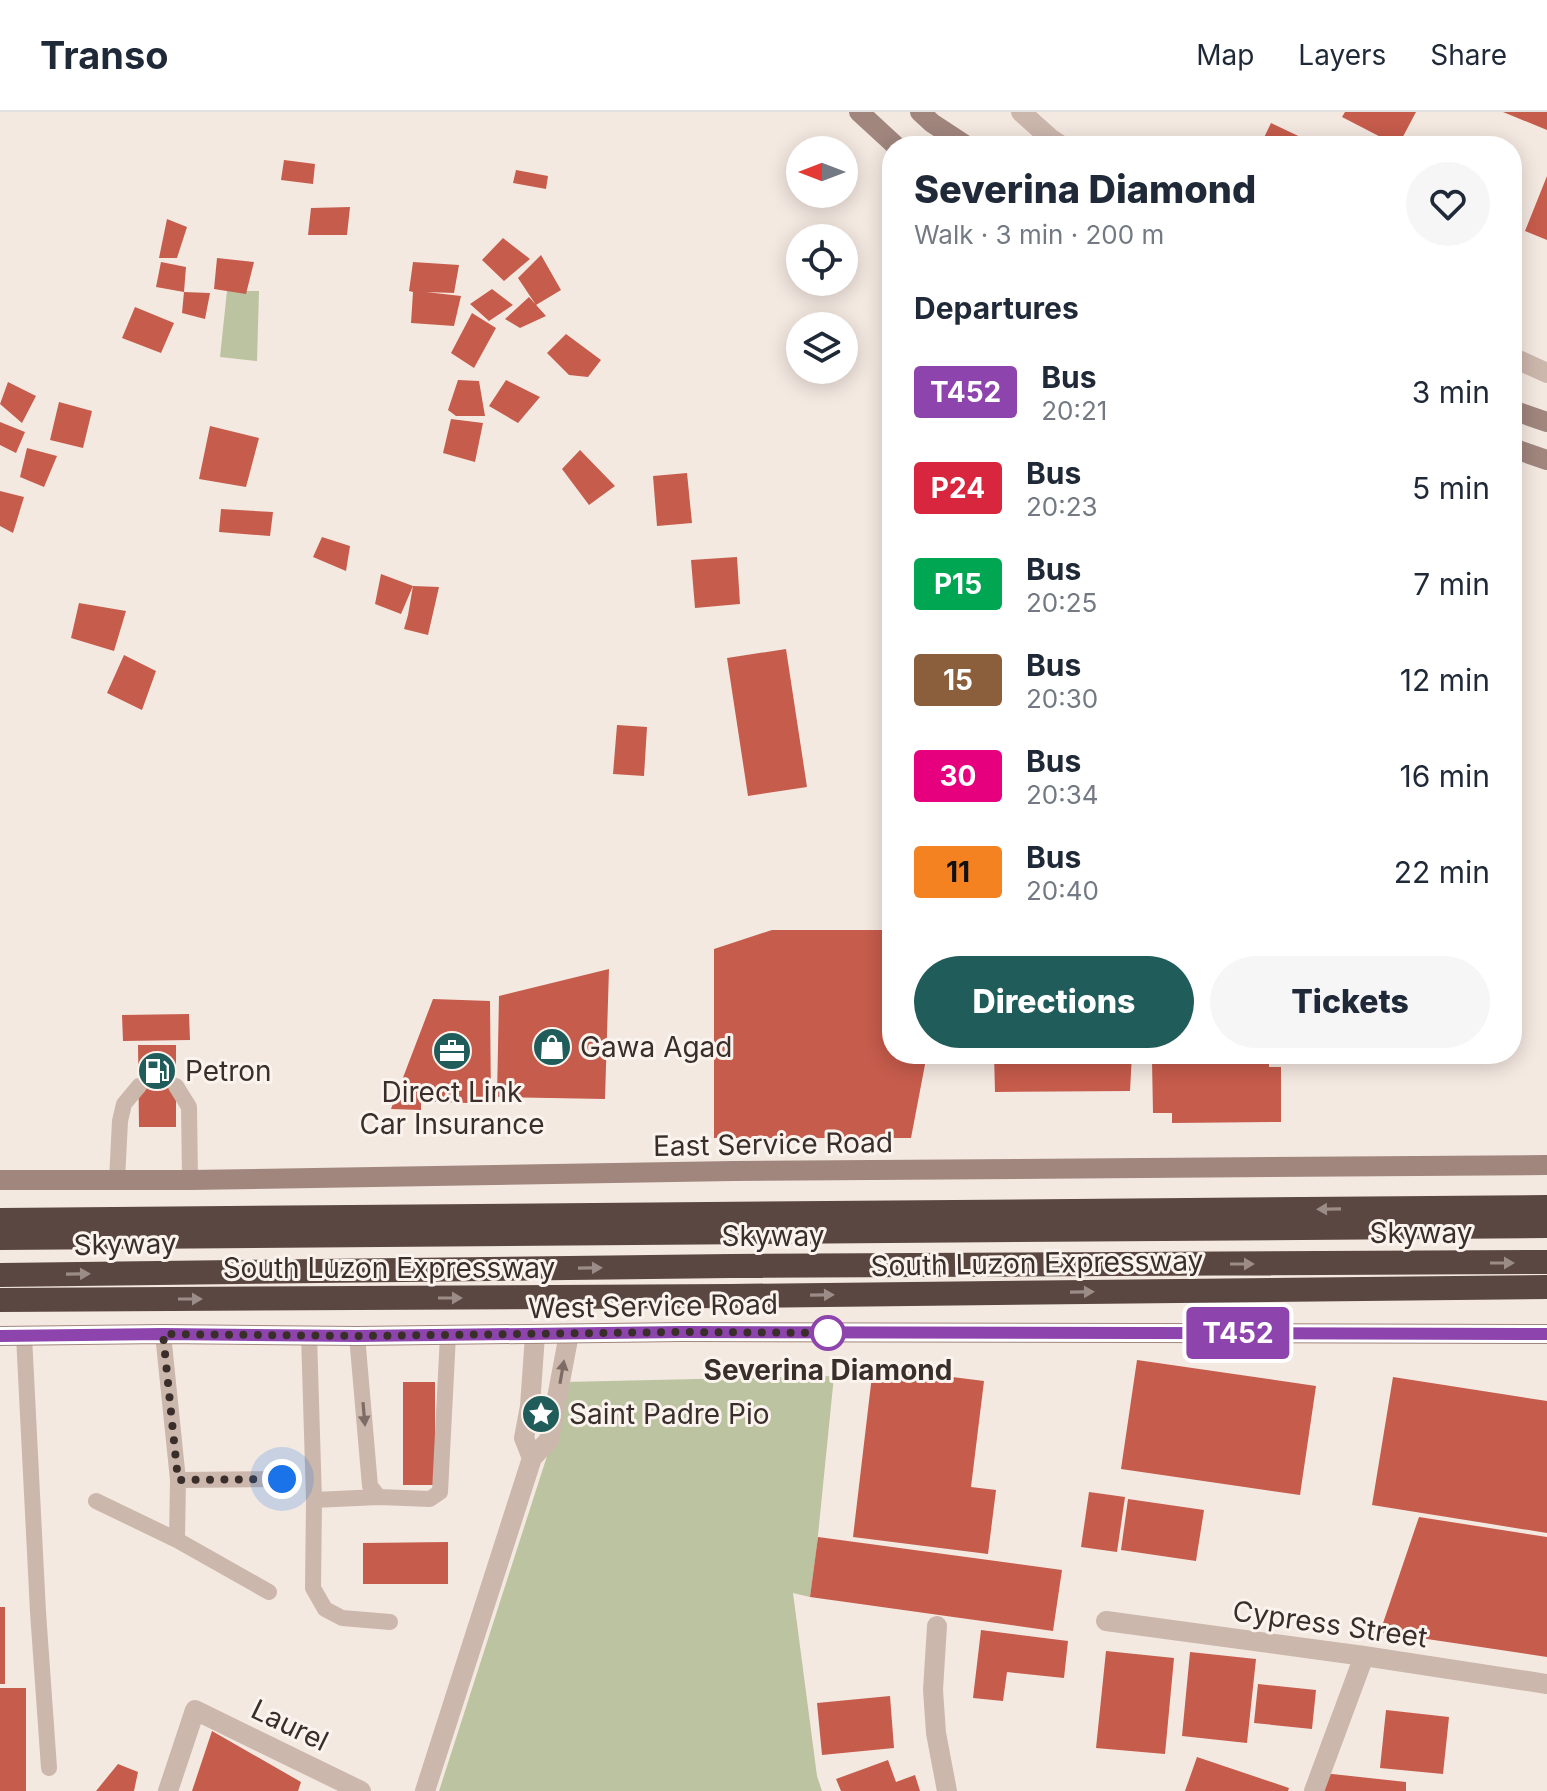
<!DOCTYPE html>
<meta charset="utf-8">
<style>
:root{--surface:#fff;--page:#f6f6f7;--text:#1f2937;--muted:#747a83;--line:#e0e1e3;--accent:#205d5a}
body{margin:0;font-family:Inter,sans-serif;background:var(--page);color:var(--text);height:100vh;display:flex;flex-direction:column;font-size:30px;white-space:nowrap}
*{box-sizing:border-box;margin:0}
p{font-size:26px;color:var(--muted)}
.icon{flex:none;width:44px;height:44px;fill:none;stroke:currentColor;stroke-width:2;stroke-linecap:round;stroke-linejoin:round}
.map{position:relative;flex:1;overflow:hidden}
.side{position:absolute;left:882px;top:24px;width:640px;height:928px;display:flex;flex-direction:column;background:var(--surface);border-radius:32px;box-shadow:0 4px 20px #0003}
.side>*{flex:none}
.badge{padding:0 16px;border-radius:6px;font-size:28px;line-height:52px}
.needle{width:52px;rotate:270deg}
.controls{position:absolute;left:786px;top:24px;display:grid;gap:16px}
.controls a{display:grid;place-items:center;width:72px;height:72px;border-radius:50%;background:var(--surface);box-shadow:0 4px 20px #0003;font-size:40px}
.you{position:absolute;width:40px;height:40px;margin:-20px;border:6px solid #fff;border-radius:50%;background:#1a73e8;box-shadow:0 0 0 12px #1a73e833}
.map>.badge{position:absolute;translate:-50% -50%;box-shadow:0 0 0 4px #fff}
h2{padding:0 32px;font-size:30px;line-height:72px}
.round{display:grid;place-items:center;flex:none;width:84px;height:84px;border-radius:42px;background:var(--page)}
.overview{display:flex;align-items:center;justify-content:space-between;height:136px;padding:0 32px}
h1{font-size:38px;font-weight:800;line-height:60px}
.primary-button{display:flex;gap:16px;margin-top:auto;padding:16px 32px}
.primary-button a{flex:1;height:92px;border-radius:48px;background:var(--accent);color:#fff;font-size:32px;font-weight:800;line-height:92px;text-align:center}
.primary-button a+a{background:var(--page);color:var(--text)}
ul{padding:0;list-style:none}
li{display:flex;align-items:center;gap:24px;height:96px;padding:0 32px}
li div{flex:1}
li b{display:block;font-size:30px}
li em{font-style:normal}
li .badge{min-width:88px;font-weight:700;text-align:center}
header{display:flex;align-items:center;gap:48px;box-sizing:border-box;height:112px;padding:0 40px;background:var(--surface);border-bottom:2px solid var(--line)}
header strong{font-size:38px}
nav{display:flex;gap:44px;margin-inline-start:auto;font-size:28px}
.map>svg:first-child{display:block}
.green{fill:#bbc3a0}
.building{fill:#c65c4c}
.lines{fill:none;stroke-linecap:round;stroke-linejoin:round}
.lane{stroke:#ccb7ac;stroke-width:16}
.street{stroke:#ccb7ac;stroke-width:20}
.secondary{stroke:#a0867d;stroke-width:20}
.highway{stroke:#5b4742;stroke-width:24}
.oneway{fill:#9b8c87}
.oneway2{fill:#7c6c65}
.line-casing{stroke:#fff;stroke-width:18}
.line{stroke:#8e44ad;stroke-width:12}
.walk{stroke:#3a2e2b;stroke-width:8;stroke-dasharray:0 14.4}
.stop-dot{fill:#fff;stroke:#8e44ad;stroke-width:4}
.labels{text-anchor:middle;stroke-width:6;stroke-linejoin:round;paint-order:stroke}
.poi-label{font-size:28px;fill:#3a2e2b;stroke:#fbf3ee;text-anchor:start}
.street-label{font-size:28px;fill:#3a2e2b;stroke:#fbf3ee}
.stop-label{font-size:28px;font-weight:bold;fill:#3a2e2b;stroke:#fbf3ee}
</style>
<header>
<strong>Transo</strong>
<nav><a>Map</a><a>Layers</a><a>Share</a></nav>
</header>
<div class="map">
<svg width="1547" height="1679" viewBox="0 0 1547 1679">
<rect width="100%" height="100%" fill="#f4e9e1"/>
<path class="green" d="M227 179H259L257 249 220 245Z
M834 1264 817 1433 810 1485 793 1481 817 1664 822 1679H439L558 1310 565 1270Z"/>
<path class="building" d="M1345 0H1416L1398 34 1342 5Z
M1503 0H1547V18Z
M1271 11 1309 29 1307 34H1260Z
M284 48 315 52 313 72 281 68Z
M516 58 548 64 546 77 513 71Z
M1547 64V128L1525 119Z
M350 95 347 123H308L311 96Z
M167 107 187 115 177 146H159Z
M503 126 530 147 504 169 482 148Z
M541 143 561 178 536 193 518 166Z
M217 146 254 150 246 182 214 177Z
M161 150 186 155 184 180 156 175Z
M413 150 459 153 454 181 426 180 461 184 454 214 411 211 413 180 409 179Z
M492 177 513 193 489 209 470 192Z
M184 180 210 181 205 207 182 201Z
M529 185 546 204 520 216 505 207Z
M135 195 174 211 161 241 122 226Z
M472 201 496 216 474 256 451 241Z
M566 222 601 248 588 265 569 263 547 241Z
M458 268 479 269 485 304H456L448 298Z
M506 268 540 285 518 311 489 294Z
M8 270 36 284 22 311 0 292Z
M59 290 92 299 83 336 50 328Z
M451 307 483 311 475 350 443 341Z
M0 310 25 320 16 341 0 333Z
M210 314 259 326 246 375 199 367Z
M27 336 57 344 44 375 20 365Z
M580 338 615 374 589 393 562 357Z
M687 361 692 411 657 414 653 364Z
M0 379 24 385 13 421 0 414Z
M221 397 273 400 270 424 219 420Z
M322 425 350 434 346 459 313 445Z
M737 445 740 492 695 496 691 448Z
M381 462 413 474 401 502 375 492Z
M413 474 439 475 428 523 404 517 408 503Z
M79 491 126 499 114 539 71 526Z
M786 537 807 675 748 684 727 546Z
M124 543 156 559 142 598 107 581Z
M617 613 647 615 644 664 613 662Z
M772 818H892V942H927L911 1026H714V837Z
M609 857 605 987 497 985 499 884Z
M433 887 490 889 491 992 421 989V998L391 997Z
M189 902 190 928 123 929 122 903Z
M138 933H176V1015H139Z
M994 942H1132L1130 979 995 980Z
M1153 942H1267L1266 945 1153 946Z
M1269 948V955H1281V1010L1172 1011V1001H1153L1152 949Z
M1137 1248 1316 1274 1300 1383 1121 1357Z
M873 1255 984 1269 971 1375 996 1378 988 1442 853 1425Z
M1393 1265 1547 1289V1421L1372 1393Z
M403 1270H435V1373H403Z
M1089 1380 1125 1385 1117 1440 1081 1435Z
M1128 1387 1204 1398 1196 1449 1121 1438Z
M1419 1405 1547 1425V1545L1380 1520Z
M818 1425 1062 1458 1053 1519 810 1485Z
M448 1430V1472H363V1431Z
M0 1495H5V1572H0Z
M981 1518 1068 1529 1064 1566 1007 1560 1003 1589 973 1586Z
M1106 1539 1174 1546 1165 1642 1096 1636Z
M1190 1540 1256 1547 1247 1631 1182 1624Z
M1258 1572 1316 1578 1312 1617 1254 1611Z
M0 1576H26V1679H0Z
M890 1584 894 1636 822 1643 817 1591Z
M1386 1598 1449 1605 1443 1662 1380 1656Z
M212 1619 301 1670 298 1679H192Z
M1197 1645 1289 1676 1288 1679H1185Z
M888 1648 896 1670 915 1663 920 1679H841L836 1667Z
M118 1652 138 1660 134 1679H96Z
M1323 1661 1406 1670V1679H1321Z"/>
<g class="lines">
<path class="lane" d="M176 974 189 995 190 1068
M117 1068 120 1009 124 992 139 974
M163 1222 178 1368 177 1428
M309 1223 314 1388 313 1476 325 1497 342 1506 390 1510
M24 1224 38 1500 49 1656
M357 1224 370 1374 379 1385 430 1387 440 1380 448 1223
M178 1368 282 1367
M314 1388 379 1385
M96 1389 177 1428 269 1480"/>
<path class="street" d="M1021 0 1050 26 1062 34
M1512 245 1547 261
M532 1346 524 1326 530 1294 535 1223
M1106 1509 1364 1544 1547 1572
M937 1514 933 1578 936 1621 947 1679
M168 1679 195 1598 361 1679
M425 1679 532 1346 549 1328 569 1222
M1314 1679 1364 1544"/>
<path class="secondary" d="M859 0 896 34
M920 0 932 11 967 34
M1512 298 1547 310
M1512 336 1547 348
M0 1068H190L734 1059 1547 1053
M0 1224 163 1222 357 1224 682 1220 1547 1222"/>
<path class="highway" d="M0 1108 1547 1095
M0 1126 1547 1114
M0 1163 731 1154 1547 1150
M0 1188 730 1184 1547 1175"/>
</g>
<defs><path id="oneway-solid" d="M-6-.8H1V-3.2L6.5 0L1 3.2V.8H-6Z" transform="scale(2)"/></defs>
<g class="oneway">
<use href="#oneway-solid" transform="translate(1329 1097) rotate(179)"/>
<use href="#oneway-solid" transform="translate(1502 1151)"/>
<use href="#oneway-solid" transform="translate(1242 1152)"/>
<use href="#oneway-solid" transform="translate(590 1156) rotate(-1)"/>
<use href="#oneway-solid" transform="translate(78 1162) rotate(-1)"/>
<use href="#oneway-solid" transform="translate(1082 1180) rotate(-1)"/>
<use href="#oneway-solid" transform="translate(822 1183) rotate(-1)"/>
<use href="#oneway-solid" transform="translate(450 1186)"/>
<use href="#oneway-solid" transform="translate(190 1187)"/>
</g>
<g class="oneway2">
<use href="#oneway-solid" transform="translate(562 1260) rotate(-80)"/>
<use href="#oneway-solid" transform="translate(364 1302) rotate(85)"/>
</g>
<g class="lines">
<defs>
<path id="line" d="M0 1224 163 1222 357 1224 682 1220 1547 1222"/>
</defs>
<use href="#line" class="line-casing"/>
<use href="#line" class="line"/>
<path class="walk" d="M282 1367 178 1368 163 1222 357 1224 682 1220 840 1221H828"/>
</g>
<defs>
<symbol id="shop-disc" viewBox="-11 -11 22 22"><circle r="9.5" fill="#205d5a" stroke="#fbf3ee"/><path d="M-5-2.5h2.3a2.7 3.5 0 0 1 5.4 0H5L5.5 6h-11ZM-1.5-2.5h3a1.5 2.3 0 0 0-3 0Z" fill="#fff"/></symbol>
<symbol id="office-disc" viewBox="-11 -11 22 22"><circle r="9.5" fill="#205d5a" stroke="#fbf3ee"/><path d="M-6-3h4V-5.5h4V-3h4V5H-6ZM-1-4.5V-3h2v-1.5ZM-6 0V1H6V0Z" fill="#fff"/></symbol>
<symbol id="fuel-disc" viewBox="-11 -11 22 22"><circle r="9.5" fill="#205d5a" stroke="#fbf3ee"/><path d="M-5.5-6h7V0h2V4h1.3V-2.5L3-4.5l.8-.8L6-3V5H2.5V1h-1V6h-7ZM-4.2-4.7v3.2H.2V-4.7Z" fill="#fff"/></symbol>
<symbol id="sight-disc" viewBox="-11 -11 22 22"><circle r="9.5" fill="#205d5a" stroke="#fbf3ee"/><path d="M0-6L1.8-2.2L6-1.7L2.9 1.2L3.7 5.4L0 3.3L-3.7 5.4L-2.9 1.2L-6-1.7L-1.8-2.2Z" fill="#fff"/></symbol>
</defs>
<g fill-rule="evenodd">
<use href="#shop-disc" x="530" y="913" width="44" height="44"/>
<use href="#office-disc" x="430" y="917" width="44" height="44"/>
<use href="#fuel-disc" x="135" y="937" width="44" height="44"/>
<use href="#sight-disc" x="519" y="1280" width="44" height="44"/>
</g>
<circle class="stop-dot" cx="828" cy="1221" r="16"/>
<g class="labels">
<g class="poi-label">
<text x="580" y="945">Gawa Agad</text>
<text x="185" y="969">Petron</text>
<text x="452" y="990" text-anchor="middle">Direct Link<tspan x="452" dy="32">Car Insurance</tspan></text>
<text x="569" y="1312">Saint Padre Pio</text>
</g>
<g class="street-label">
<text transform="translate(773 1032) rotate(-1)" y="10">East Service Road</text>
<text x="1421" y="1131">Skyway</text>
<text x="773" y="1134">Skyway</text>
<text transform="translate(125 1132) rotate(-1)" y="10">Skyway</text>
<text transform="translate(1037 1151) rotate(-1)" y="10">South Luzon Expressway</text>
<text x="389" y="1166">South Luzon Expressway</text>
<text transform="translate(653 1194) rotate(-1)" y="10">West Service Road</text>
<text transform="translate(1330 1512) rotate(8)" y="10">Cypress Street</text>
<text transform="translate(290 1613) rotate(26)" y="10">Laurel</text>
</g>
<g class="stop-label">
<text x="828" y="1268">Severina Diamond</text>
</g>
</g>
</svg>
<div class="controls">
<a><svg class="needle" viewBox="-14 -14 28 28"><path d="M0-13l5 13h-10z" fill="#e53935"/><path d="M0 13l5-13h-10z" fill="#747a83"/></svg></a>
<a><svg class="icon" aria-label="locate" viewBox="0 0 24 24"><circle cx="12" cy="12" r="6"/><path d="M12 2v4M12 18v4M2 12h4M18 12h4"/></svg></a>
<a><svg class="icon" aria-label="layers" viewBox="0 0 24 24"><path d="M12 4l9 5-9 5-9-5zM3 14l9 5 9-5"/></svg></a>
</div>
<div class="you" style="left:282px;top:1367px"></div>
<b class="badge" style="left:1238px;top:1221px;background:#8e44ad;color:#fff">T452</b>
<section class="side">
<div class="overview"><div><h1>Severina Diamond</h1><p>Walk · 3 min · 200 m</p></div><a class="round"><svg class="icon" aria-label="heart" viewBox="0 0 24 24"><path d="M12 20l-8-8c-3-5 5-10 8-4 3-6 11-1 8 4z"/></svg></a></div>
<h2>Departures</h2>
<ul>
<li><span class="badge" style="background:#8e44ad;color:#fff">T452</span><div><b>Bus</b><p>20:21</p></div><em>3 min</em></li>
<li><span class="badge" style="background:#d7263d;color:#fff">P24</span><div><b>Bus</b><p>20:23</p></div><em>5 min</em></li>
<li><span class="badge" style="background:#00a651;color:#fff">P15</span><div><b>Bus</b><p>20:25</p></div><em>7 min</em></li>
<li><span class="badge" style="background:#8b5e3c;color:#fff">15</span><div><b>Bus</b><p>20:30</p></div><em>12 min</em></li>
<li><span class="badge" style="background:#e6007e;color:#fff">30</span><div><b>Bus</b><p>20:34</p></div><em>16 min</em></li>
<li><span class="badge" style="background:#f58220;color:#111">11</span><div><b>Bus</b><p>20:40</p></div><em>22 min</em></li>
</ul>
<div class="primary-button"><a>Directions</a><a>Tickets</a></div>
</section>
</div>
